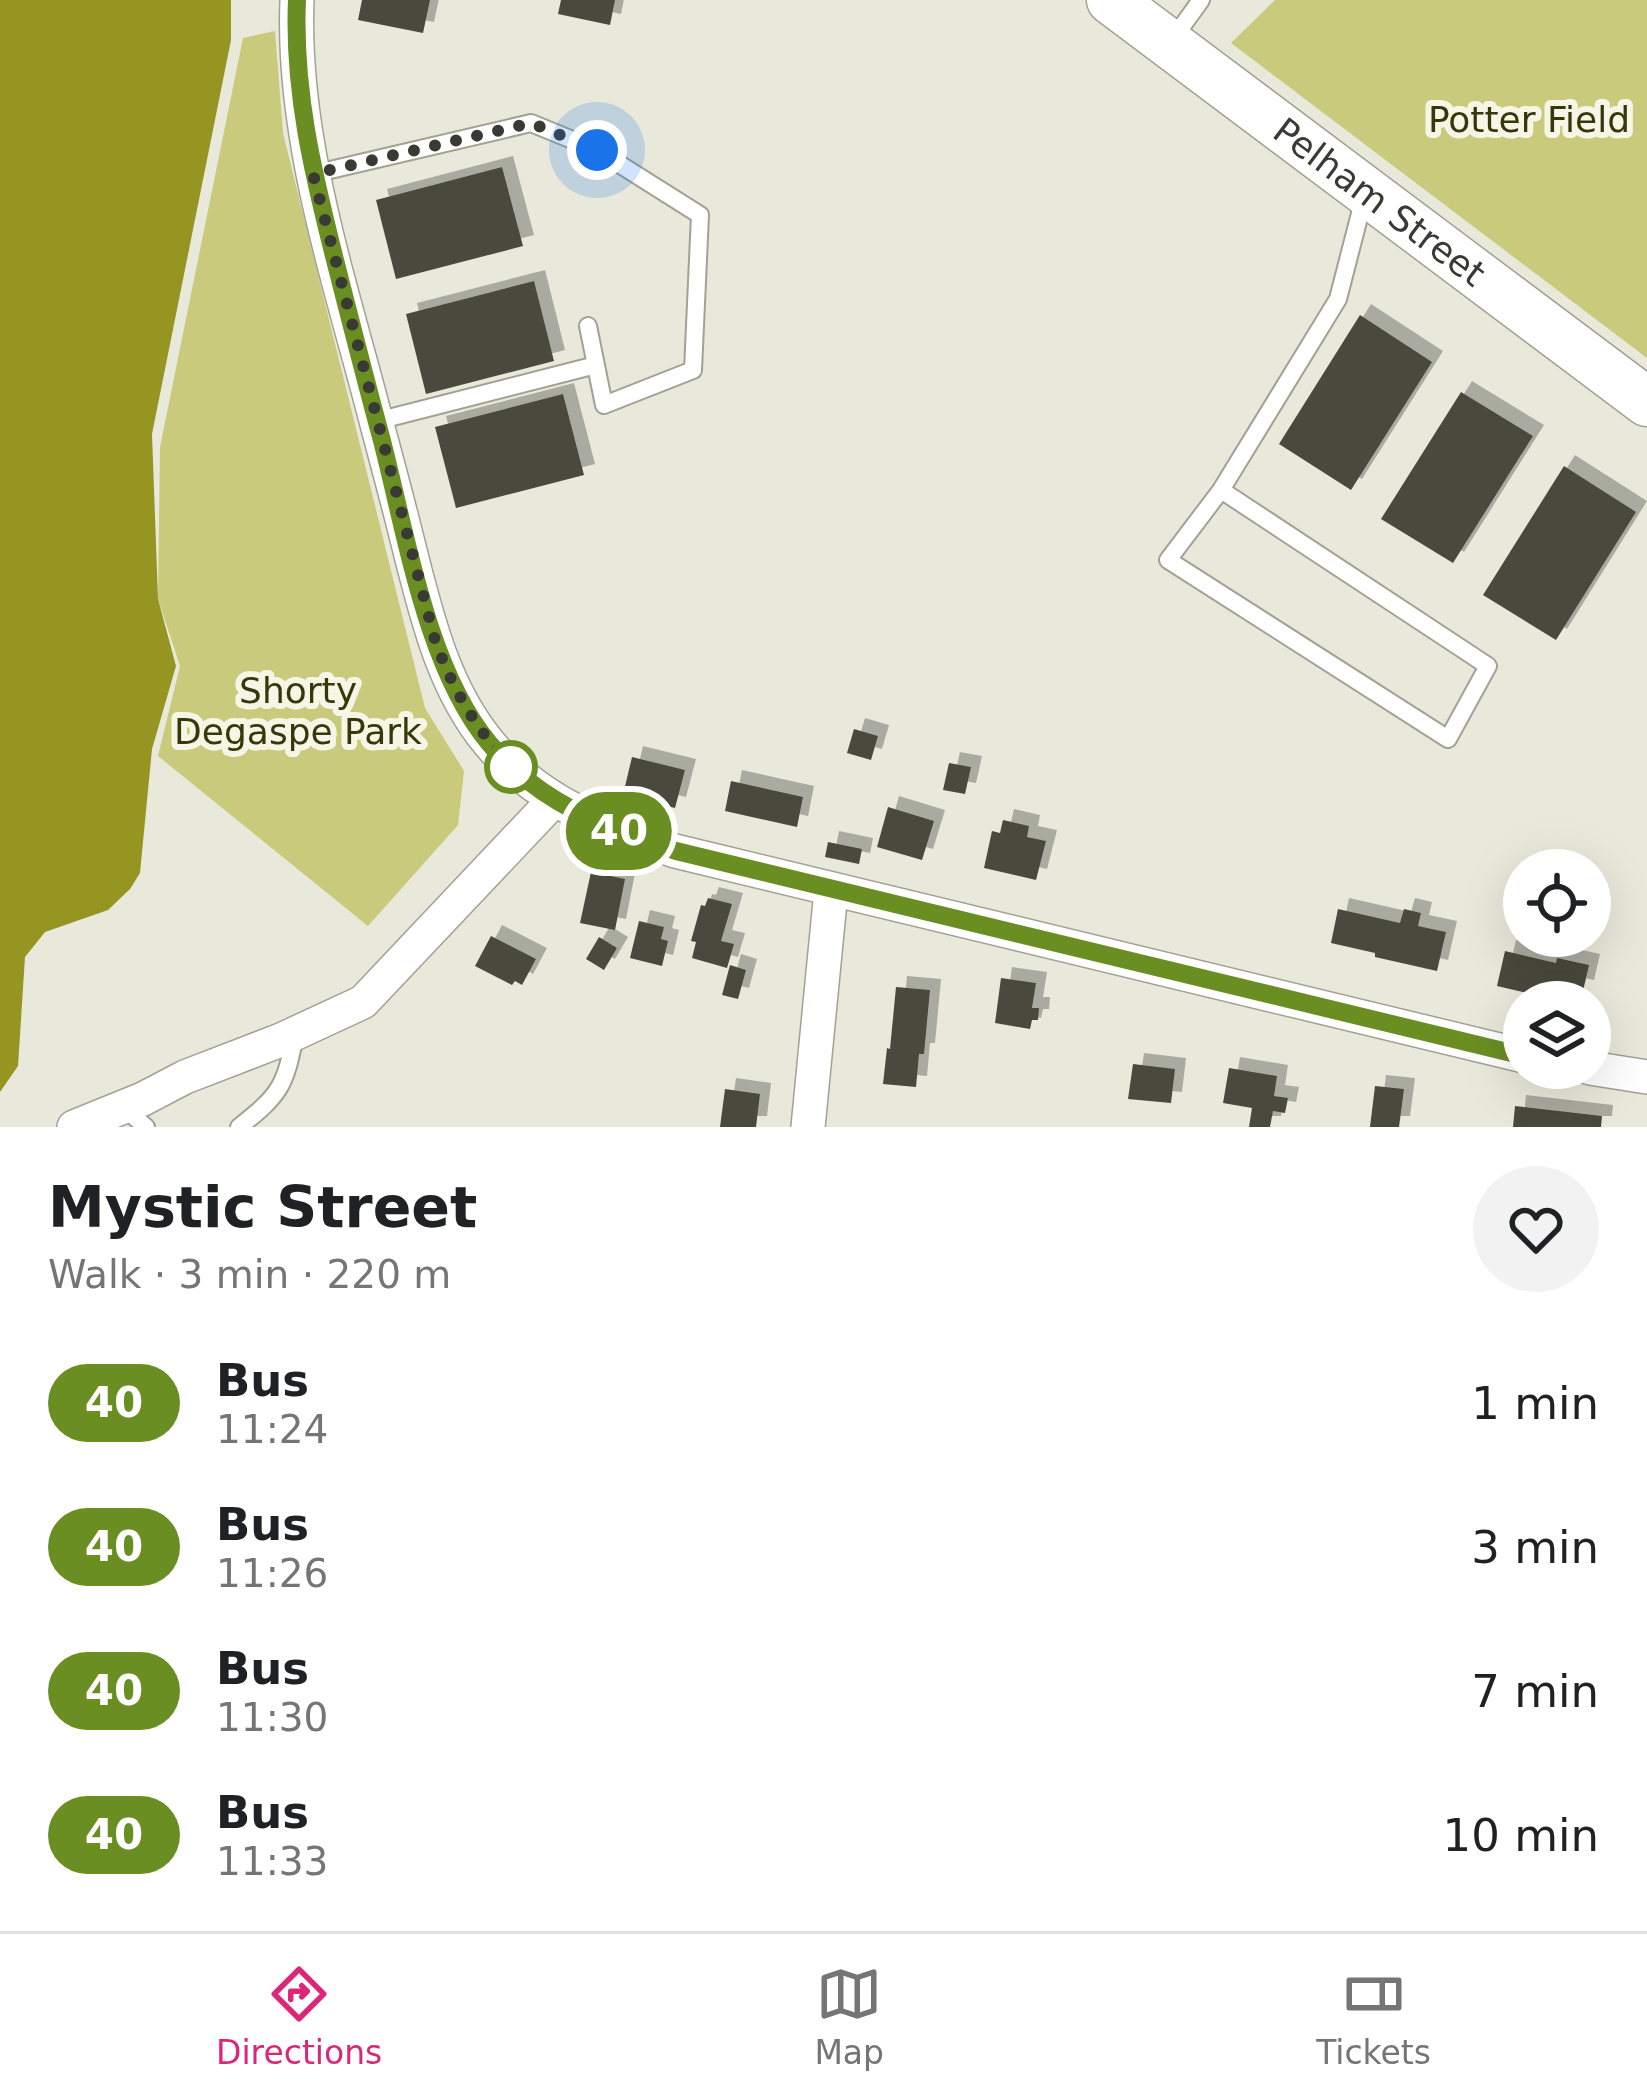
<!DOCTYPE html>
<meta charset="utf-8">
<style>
:root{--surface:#fff;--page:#f2f2f2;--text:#202124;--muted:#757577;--line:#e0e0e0;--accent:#db2777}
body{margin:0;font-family:"DejaVu Sans",sans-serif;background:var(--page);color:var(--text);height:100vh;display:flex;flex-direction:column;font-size:45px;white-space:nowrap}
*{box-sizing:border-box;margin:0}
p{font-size:39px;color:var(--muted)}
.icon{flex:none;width:66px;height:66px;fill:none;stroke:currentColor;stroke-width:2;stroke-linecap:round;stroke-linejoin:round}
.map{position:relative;height:1127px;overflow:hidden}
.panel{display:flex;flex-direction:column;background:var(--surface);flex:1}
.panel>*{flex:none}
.badge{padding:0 24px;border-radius:39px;font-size:42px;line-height:78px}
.fabs{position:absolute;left:1503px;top:849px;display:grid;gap:24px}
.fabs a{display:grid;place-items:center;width:108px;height:108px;border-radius:50%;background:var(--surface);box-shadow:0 12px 48px #0002;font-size:60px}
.you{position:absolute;width:60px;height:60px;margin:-30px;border:9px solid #fff;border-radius:50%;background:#1a73e8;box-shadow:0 0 0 18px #1a73e833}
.map>.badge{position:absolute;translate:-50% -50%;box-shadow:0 0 0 6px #fff}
.round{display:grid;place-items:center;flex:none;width:126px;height:126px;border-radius:63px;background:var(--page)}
.head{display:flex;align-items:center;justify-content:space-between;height:204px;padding:0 48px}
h1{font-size:57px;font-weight:800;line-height:90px}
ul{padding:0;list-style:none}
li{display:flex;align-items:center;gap:36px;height:144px;padding:0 48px}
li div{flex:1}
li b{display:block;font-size:45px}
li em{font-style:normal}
li .badge{min-width:132px;font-weight:700;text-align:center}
.dock{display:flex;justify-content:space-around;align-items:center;height:168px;border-top:3px solid var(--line);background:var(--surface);font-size:33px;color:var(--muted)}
.dock a{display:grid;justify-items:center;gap:6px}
.dock .selected{color:var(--accent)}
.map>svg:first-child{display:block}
.green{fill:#c9ca7b}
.water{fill:#969522}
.building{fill:#49493d;filter:url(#shadow)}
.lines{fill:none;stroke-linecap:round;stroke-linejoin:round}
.service-casing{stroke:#a2a294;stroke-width:20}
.minor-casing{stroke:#a2a294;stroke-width:36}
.secondary-casing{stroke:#a2a294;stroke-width:51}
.service{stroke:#fff;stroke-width:16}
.minor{stroke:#fff;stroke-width:33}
.secondary{stroke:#fff;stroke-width:48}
.line-casing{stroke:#fff;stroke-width:27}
.line{stroke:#6b8e23;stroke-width:18}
.walk{stroke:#3a3a35;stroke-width:12;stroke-dasharray:0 21.6}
.stop-dot{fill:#fff;stroke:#6b8e23;stroke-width:6}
.labels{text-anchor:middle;stroke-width:12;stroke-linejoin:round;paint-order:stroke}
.park-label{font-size:36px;fill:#373709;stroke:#f6f6e7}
.street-label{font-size:36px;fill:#3a3a35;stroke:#f6f6e7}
</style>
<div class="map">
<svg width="1647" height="1127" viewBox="0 0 1647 1127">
<defs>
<filter id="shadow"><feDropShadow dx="11" dy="-11" stdDeviation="0" flood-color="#0004"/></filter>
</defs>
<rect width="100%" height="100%" fill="#e8e9da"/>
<path class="green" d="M1275 0H1647V358L1231 43Z
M275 31 283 133 425 708 464 771 458 825 368 926 158 756 180 666 158 599 160 447 243 38Z"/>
<path class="water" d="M0 0H231V40L152 434 158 599 176 666 152 749 140 873 130 889 108 910 45 932 25 957 18 1066 0 1092Z"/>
<path class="building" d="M362 0H430L423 33 358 20Z
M561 0H615L610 25 558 14Z
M502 167 523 246 396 279 376 200Z
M534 281 554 361 426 394 406 314Z
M1360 315 1432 362 1351 490 1279 444Z
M1461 392 1533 436 1453 563 1381 519Z
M563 394 584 475 456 508 435 427Z
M1564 466 1636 512 1556 640 1483 595Z
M854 729 878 736 871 760 847 753Z
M632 757 685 770 675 808 623 795Z
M949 763 971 767 965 794 943 790Z
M731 781 803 797 797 827 725 811Z
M888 807 934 821 922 860 877 847Z
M1003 820 1029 826 1027 837 1046 841 1036 880 984 868 992 831 1000 833Z
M828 842 862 849 859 864 825 857Z
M591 872 625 879 615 930 580 923Z
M708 898 732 904 721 941 734 944 727 968 692 958 696 942 691 941 701 905 705 906Z
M1338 909 1400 923 1404 909 1421 913 1418 926 1446 932 1437 971 1375 957V953L1331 943Z
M639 921 664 927 661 939 668 941 662 966 630 958Z
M491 936 536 959 522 985 515 981 512 985 475 966Z
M599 937 617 948 604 970 586 959Z
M1505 951 1556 963 1557 958 1589 965 1583 991 1548 983 1544 997 1497 986Z
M730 965 746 970 738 999 722 995Z
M1001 978 1036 983 1032 1008H1039L1038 1020H1032L1030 1029 995 1023Z
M896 987 930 990 924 1054H919L916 1087 883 1084 887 1048 890 1049Z
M1133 1064 1175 1069 1171 1103 1128 1099Z
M1229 1068 1277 1076 1274 1096 1288 1098 1285 1113 1273 1111 1270 1127H1249L1252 1108 1223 1103Z
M1375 1086 1404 1089 1399 1127H1370Z
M725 1089 760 1094 756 1127H720Z
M1515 1106 1602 1116 1601 1127H1513Z"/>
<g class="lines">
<defs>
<path id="service" d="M1170 43 1201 0
M313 174 531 123 597 150 700 215 693 370 604 405 588 326
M377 421 596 365
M1221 490 1168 560 1448 739 1488 666 1221 490 1338 299 1364 198
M123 1107 146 1127
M239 1127C281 1094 285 1086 295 1035"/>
<path id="minor" d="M297 0C291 143 343 290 378 428 389 469 400 510 410 551 427 618 444 689 489 743 538 802 605 827 675 851L1524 1056
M1590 1068 1647 1077
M74 1127 143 1099 185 1077 281 1040 363 1002 554 800
M808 1127 831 891"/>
<g id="secondary">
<path id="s1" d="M1111 0 1647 402"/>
</g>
</defs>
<use href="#service" class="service-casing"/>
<use href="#minor" class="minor-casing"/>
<use href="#secondary" class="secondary-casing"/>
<use href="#service" class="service"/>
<use href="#minor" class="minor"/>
<use href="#secondary" class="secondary"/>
</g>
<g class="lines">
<defs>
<path id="line" d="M297 0C293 90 313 173 335 260 350 319 365 378 381 437 406 532 426 667 489 743 538 802 605 828 676 851L1524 1056"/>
</defs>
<use href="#line" class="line-casing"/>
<use href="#line" class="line"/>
<path class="walk" d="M511 767C476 729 452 688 435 640L313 174 531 123 597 150"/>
</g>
<circle class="stop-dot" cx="511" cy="767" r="24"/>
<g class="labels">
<g class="park-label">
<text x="1529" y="132">Potter Field</text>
<text x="298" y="703">Shorty<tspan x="298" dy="41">Degaspe Park</tspan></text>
</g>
<g class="street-label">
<text dy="13" stroke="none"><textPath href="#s1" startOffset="336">Pelham Street</textPath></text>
</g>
</g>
</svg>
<div class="fabs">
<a><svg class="icon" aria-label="locate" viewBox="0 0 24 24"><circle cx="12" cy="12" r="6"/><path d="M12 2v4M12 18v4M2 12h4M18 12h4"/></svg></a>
<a><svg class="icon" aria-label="layers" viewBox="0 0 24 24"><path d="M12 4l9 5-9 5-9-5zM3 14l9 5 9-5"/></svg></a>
</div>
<div class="you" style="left:597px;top:150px"></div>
<b class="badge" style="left:619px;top:831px;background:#6b8e23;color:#fff">40</b>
</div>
<section class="panel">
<div class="head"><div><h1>Mystic Street</h1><p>Walk · 3 min · 220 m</p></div><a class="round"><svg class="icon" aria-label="heart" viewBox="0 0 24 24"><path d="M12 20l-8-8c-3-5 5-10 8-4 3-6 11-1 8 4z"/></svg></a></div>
<ul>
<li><span class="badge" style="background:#6b8e23;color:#fff">40</span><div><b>Bus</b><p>11:24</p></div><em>1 min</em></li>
<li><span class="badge" style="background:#6b8e23;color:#fff">40</span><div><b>Bus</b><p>11:26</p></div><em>3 min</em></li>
<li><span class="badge" style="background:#6b8e23;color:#fff">40</span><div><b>Bus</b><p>11:30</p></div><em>7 min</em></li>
<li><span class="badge" style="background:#6b8e23;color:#fff">40</span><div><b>Bus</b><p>11:33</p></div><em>10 min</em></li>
</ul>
</section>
<nav class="dock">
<a class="selected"><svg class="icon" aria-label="directions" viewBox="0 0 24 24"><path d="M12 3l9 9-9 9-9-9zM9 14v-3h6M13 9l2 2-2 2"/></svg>Directions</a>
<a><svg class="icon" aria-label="map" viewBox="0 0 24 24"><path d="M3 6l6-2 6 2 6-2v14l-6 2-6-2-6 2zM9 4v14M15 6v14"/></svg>Map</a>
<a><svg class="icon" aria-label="tickets" viewBox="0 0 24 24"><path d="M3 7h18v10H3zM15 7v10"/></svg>Tickets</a>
</nav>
